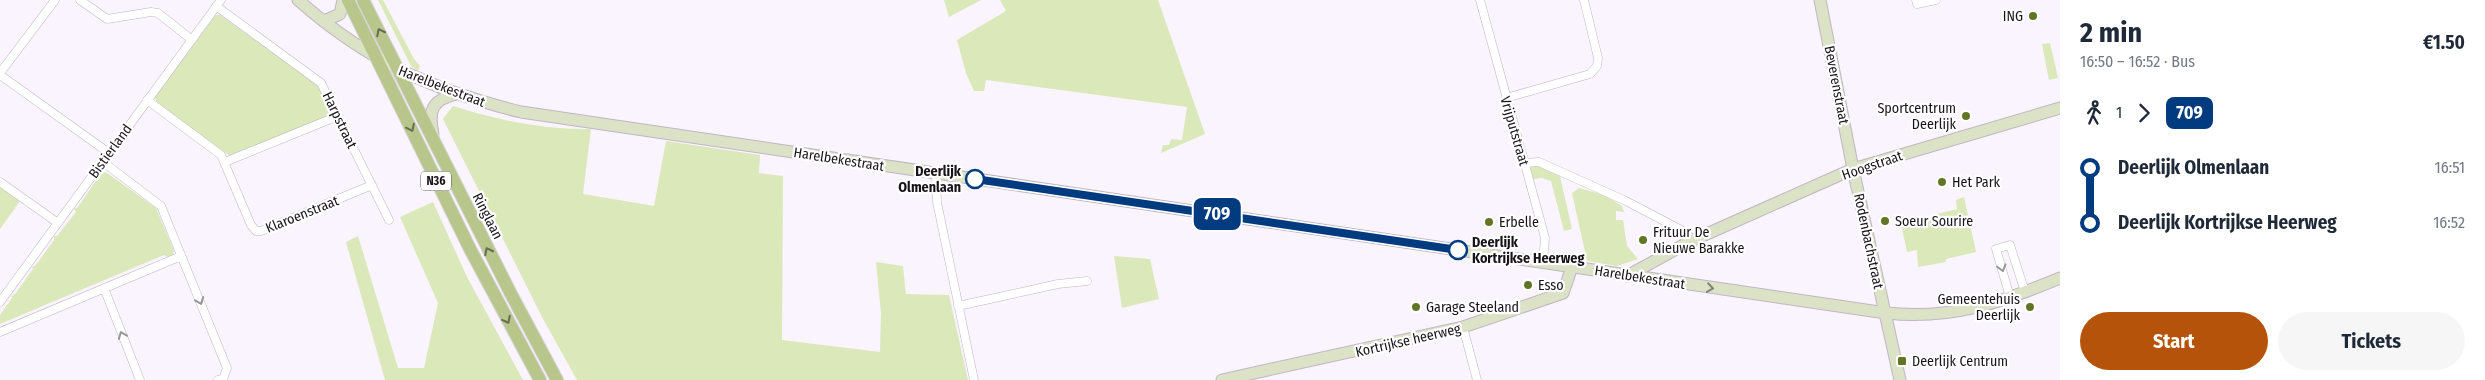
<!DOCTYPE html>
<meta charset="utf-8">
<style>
:root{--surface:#fff;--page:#f6f6f7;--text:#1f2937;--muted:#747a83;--accent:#b45309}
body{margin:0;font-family:"Fira Sans Condensed",sans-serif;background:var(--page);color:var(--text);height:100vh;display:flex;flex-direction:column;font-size:19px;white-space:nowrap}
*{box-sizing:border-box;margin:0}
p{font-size:16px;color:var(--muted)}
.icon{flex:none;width:28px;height:28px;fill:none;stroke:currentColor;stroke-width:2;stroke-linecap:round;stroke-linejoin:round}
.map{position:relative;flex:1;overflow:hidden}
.sheet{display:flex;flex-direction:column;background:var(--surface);width:425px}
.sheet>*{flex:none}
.badge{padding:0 10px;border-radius:8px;font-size:18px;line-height:32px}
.map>.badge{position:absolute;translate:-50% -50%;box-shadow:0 0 0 2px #fff}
.legs{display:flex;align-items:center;gap:8px;height:55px;padding:0 20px;font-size:16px}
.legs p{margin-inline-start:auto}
.summary{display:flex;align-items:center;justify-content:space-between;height:85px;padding:0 20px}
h1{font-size:28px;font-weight:700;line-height:38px}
.action{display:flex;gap:10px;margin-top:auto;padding:10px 20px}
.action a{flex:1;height:58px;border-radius:30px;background:var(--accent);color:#fff;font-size:20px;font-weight:700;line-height:58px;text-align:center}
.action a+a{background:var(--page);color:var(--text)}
ul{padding:0 20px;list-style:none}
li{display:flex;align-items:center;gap:18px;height:55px;font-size:19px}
li i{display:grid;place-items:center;width:8px;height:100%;margin:0 6px;background:currentColor}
li i::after{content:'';width:12px;height:12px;margin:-6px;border:4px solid;border-radius:50%;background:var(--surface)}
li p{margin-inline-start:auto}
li:first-child i{background:linear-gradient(#0000 50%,currentColor 0)}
li:last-child i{background:linear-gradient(currentColor 50%,#0000 0)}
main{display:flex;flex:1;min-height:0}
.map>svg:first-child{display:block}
.green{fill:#dae8ba}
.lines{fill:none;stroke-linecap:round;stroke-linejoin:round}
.street-casing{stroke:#c0b6c6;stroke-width:9}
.secondary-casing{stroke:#c0b6c6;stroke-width:13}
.primary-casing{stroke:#d5d5d6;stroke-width:14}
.street{stroke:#fff;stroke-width:8}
.secondary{stroke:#dbe2c5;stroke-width:11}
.primary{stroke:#b8c68b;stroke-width:12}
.oneway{stroke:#686d52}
.oneway2{stroke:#979598}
.oneway3{stroke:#838578}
.line-1-casing{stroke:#fff;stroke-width:11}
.line-1{stroke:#003b80;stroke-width:8}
.poi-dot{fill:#627524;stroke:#fff;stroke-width:2}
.stop-1-dot{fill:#fff;stroke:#003b80;stroke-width:2.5}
.labels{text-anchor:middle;stroke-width:4.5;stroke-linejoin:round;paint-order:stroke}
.shield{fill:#fff;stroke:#5d5a5f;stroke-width:1}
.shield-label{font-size:12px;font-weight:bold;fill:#17141a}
.poi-label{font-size:14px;fill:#17141a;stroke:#fff;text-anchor:start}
.street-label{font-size:14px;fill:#17141a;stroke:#fff}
.stop-label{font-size:14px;font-weight:bold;fill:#17141a;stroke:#fff;text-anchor:end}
</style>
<main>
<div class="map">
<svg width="2060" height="380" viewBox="0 0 2060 380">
<rect width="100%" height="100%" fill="#faf4ff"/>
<path class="green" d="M378 0H383L414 59 420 66 418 71 411 66Z
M944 0H981L949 17Z
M1000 0H1158L1205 134 1161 153 1163 145H1169L1171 139 1182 140 1187 107 986 80 984 91H974L966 73 957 40 1006 11Z
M216 15H220L316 84 320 88 332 113 329 116 230 156 157 104 155 97Z
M2050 43 2058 78 2049 80 2042 44Z
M453 106C497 120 545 130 591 129L583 194 654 206 666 141 760 155 759 173 783 176 782 340 880 352 881 313 876 262 903 266 906 294 949 295 968 380H577L542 317 443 119Z
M1533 165H1537L1560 176 1572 229 1564 231 1551 181 1542 178 1533 179 1530 167Z
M102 172 107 173 156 208 174 251 173 255 168 257 164 255 0 324V315L12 298 11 296 15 294 33 269 32 267 36 265 54 240V236H57L76 212 74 209 78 207Z
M0 186 20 201 0 229Z
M1579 188 1604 195 1622 206 1624 212 1616 211V220H1623L1627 246 1638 259 1617 266 1587 261 1572 193Z
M1964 197 1976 252 1946 259V262L1918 267 1917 250 1907 252 1901 224 1912 225 1934 219 1933 215 1957 209 1956 200Z
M433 202 467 277 523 380H385L346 242 358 236 398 368H424L438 303 400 217Z
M1114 256 1150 259 1159 299 1122 308Z"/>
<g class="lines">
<defs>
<path id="street" d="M80 0 107 19 151 12 158 13 192 40
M1480 0 1545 238 1543 263
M1916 0 1917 4 1936 0
M216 6 321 83 389 220
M0 73 55 0
M0 75 109 153
M1506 98 1590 74 1597 66 1598 58 1584 0
M147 100 221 155 251 225 256 231H261L372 185
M103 162 161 206 227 368 223 379 218 380
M225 162 338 116
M1525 163 1539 162 1626 201 1687 233 1691 241
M936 174 937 202 974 380
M0 182 58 223
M104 288 140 380
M2010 297 1996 249 2010 245 2025 292
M0 302 221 0
M958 306 1058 284 1087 281
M1463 327 1477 380
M0 332 181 256"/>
<path id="secondary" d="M298 0C367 61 432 90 521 112L1886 313C1952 320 2000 303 2060 278
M1820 0 1853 169 1900 380
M324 21 340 14 343 0
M433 134C428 110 432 100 456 94
M1627 276 1691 241 1853 169 2060 108
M1222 380 1463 327 1563 293 1572 267"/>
<path id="primary" d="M348 0 470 249 540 380
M363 0 511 294 557 380"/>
</defs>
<use href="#street" class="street-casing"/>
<use href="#secondary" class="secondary-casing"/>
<use href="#primary" class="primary-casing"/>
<use href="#street" class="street"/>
<use href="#secondary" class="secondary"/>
<use href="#primary" class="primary"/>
</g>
<defs><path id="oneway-chevron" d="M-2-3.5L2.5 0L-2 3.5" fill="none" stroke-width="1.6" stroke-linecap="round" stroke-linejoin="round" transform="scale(1.25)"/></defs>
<g class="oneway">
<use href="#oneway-chevron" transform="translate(380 32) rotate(-117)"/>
<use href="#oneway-chevron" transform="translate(411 128) rotate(64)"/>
<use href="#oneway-chevron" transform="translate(488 251) rotate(-117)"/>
<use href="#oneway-chevron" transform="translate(507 320) rotate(62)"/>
</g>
<g class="oneway2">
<use href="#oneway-chevron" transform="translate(2002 268) rotate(74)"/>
<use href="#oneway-chevron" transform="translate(200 301) rotate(68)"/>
<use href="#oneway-chevron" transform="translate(122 335) rotate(-112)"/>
</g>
<use class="oneway3" href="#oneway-chevron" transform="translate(1710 288) rotate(8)"/>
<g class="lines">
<defs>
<path id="line-1" d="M975 179 1458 250"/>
</defs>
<use href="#line-1" class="line-1-casing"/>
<use href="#line-1" class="line-1"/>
</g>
<g class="poi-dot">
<circle cx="2033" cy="16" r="5"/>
<circle cx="1966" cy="116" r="5"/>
<circle cx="1942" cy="182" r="5"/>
<circle cx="1885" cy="221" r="5"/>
<circle cx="1489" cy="222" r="5"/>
<circle cx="1643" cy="240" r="5"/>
<circle cx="1528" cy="285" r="5"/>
<circle cx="1416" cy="307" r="5"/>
<circle cx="2030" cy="307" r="5"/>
<rect x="1897" y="356" width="10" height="10" rx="2.5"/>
</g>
<g class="stop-1-dot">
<circle cx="975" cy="179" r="9"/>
<circle cx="1458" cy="250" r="9"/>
</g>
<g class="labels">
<rect class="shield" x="421" y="171.5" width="30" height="19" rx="4"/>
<g class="shield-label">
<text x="436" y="185">N36</text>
</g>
<g class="poi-label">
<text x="2023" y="21" text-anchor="end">ING</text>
<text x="1956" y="113" text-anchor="end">Sportcentrum<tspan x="1956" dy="16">Deerlijk</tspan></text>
<text x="1952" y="187">Het Park</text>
<text x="1895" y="226">Soeur Sourire</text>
<text x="1499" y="227">Erbelle</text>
<text x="1653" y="237">Frituur De<tspan x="1653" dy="16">Nieuwe Barakke</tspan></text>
<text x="1538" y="290">Esso</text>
<text x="2020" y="304" text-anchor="end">Gemeentehuis<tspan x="2020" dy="16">Deerlijk</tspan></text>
<text x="1426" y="312">Garage Steeland</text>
<text x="1912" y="366">Deerlijk Centrum</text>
</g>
<g class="street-label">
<text transform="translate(1837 85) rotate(79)" y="5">Beverenstraat</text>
<text transform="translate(442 86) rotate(21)" y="5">Harelbekestraat</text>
<text transform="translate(340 120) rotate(64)" y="5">Harpstraat</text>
<text transform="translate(1515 131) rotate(74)" y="5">Vrijputstraat</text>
<text transform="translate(110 151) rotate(-54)" y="5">Bistierland</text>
<text transform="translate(839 159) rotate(9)" y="5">Harelbekestraat</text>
<text transform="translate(1872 165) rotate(-19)" y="5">Hoogstraat</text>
<text transform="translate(302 214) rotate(-22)" y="5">Klaroenstraat</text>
<text transform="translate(488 216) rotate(63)" y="5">Ringlaan</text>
<text transform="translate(1869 241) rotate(78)" y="5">Rodenbachstraat</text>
<text transform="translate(1640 277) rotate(9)" y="5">Harelbekestraat</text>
<text transform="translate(1408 340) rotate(-13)" y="5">Kortrijkse heerweg</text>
</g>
<g class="stop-label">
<text x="961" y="176">Deerlijk<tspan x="961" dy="16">Olmenlaan</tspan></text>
<text x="1472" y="247" text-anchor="start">Deerlijk<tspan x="1472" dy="16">Kortrijkse Heerweg</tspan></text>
</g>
</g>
</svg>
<b class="badge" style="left:1217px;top:214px;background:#003b80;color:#fff">709</b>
</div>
<section class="sheet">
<div class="summary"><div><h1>2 min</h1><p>16:50 – 16:52 · Bus</p></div><b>€1.50</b></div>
<div class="legs"><svg class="icon" aria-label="walk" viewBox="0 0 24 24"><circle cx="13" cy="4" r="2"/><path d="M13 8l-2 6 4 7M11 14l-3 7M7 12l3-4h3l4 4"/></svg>1<svg class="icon" aria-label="forward" viewBox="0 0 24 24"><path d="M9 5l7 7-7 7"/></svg><b class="badge" style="background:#003b80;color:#fff">709</b></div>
<ul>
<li><i style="color:#003b80"></i><b>Deerlijk Olmenlaan</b><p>16:51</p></li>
<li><i style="color:#003b80"></i><b>Deerlijk Kortrijkse Heerweg</b><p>16:52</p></li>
</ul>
<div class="action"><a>Start</a><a>Tickets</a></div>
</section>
</main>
